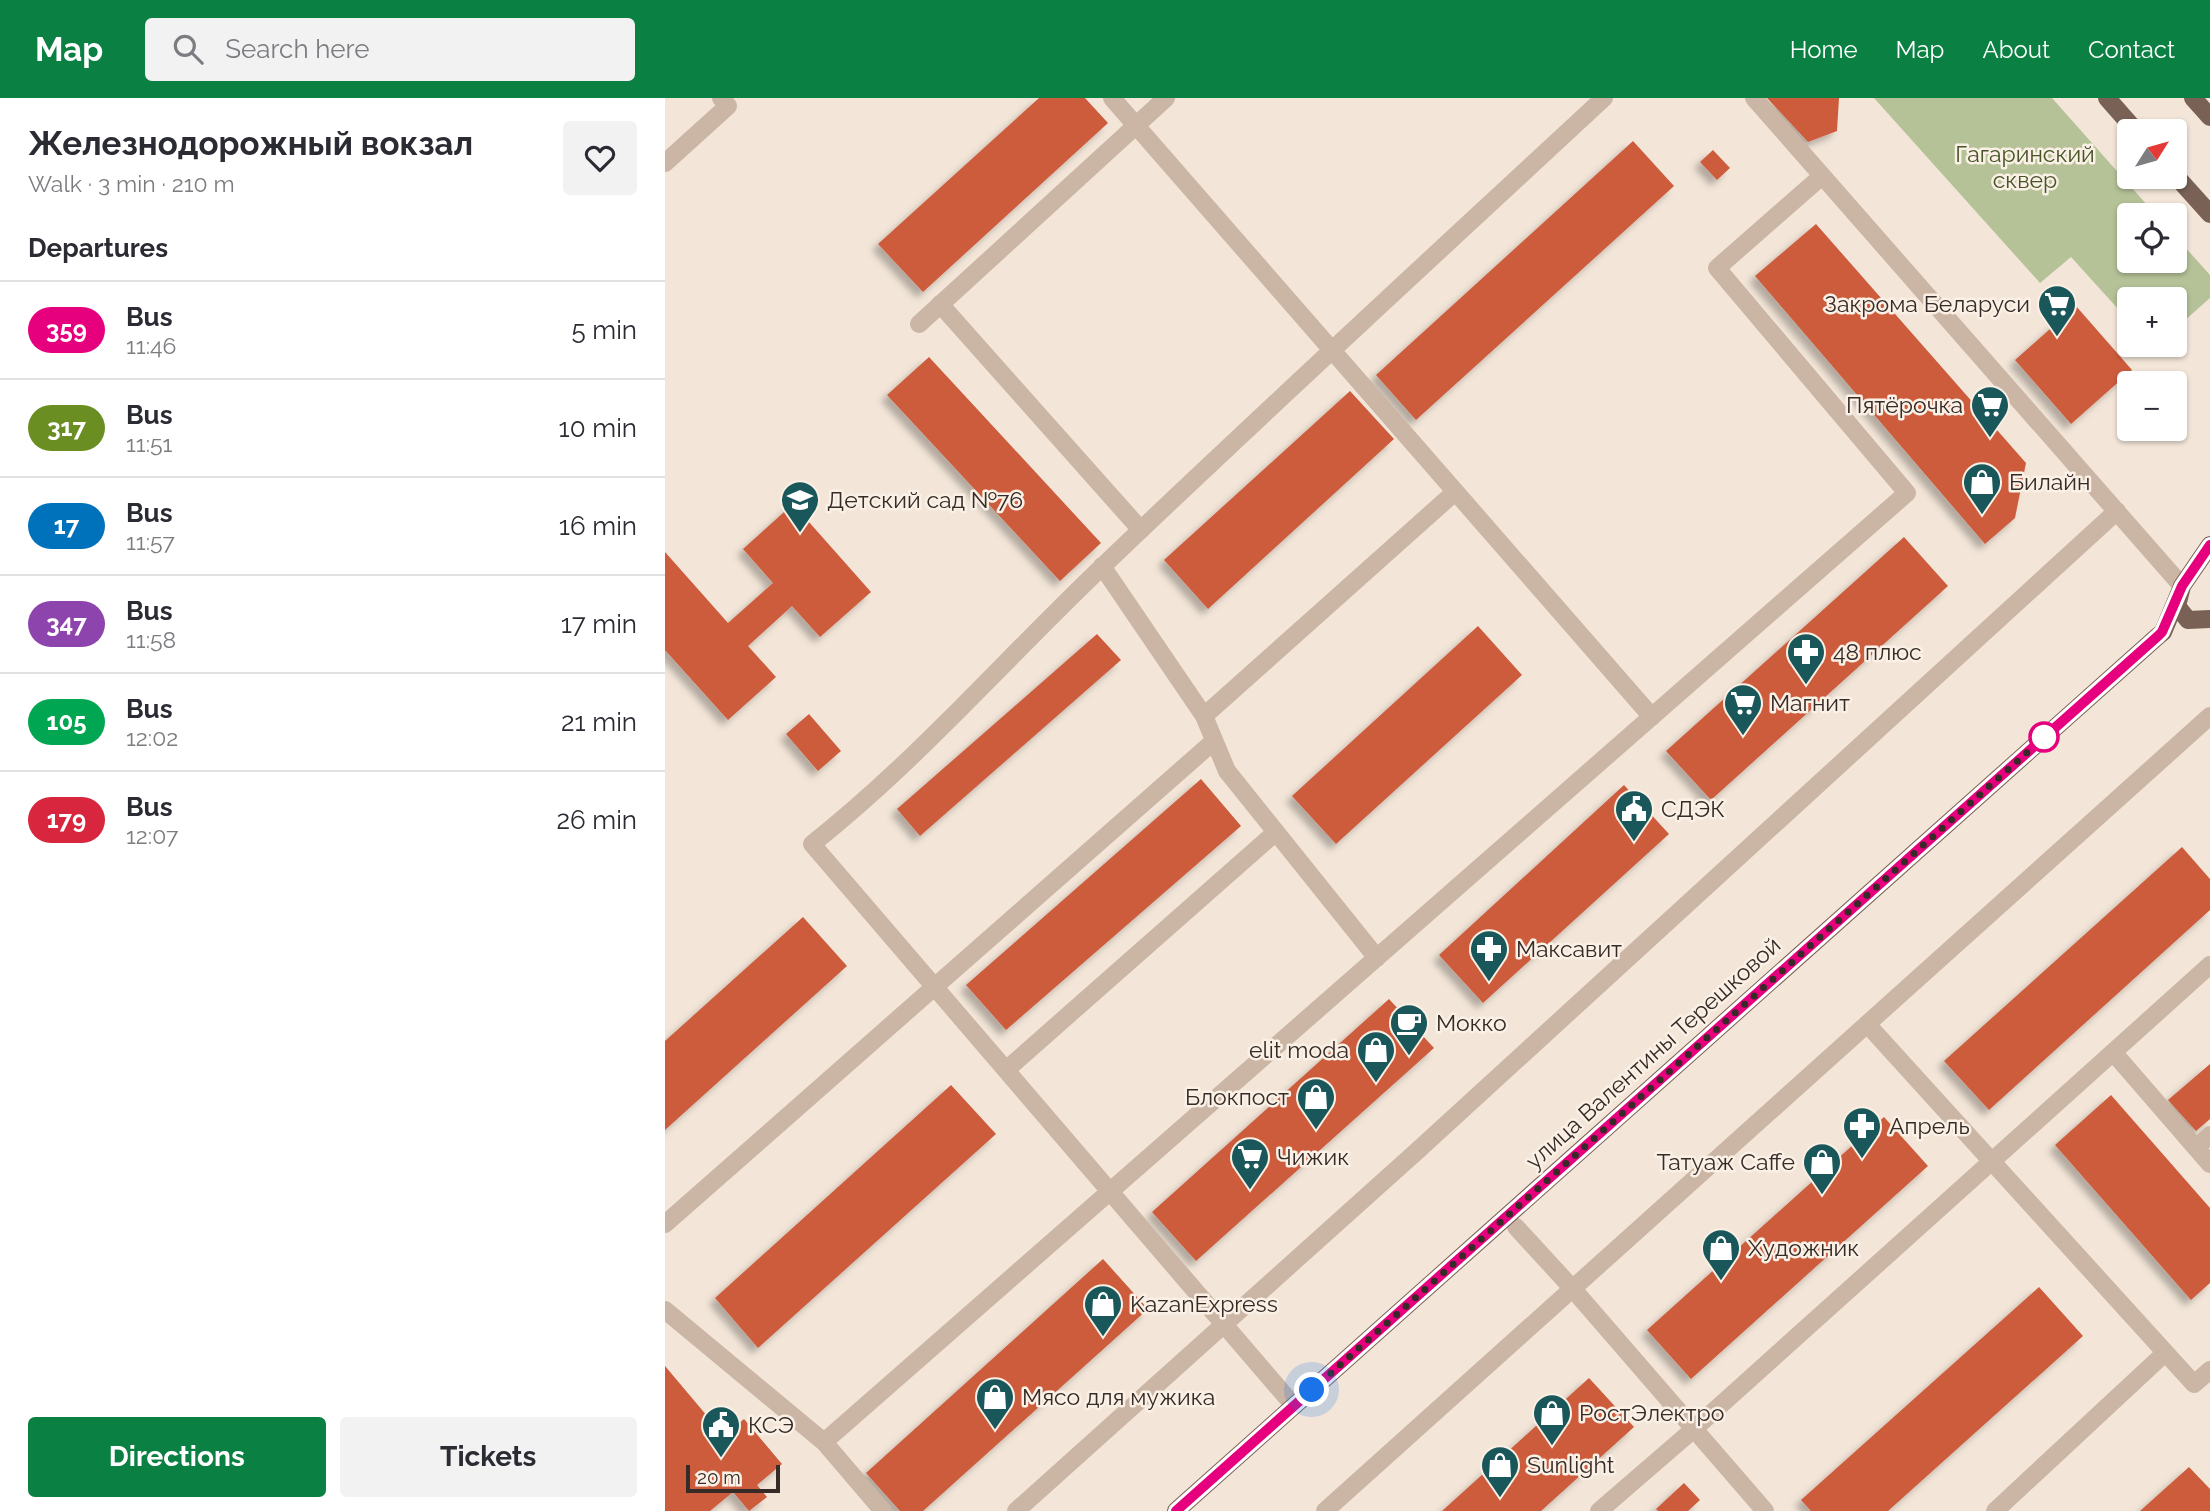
<!DOCTYPE html>
<meta charset="utf-8">
<style>
:root{--surface:#fff;--page:#f2f2f3;--text:#2b2b33;--muted:#7c7c81;--line:#e1e1e2;--accent:#0b8043}
body{margin:0;font-family:Raleway,sans-serif;background:var(--page);color:var(--text);height:100vh;display:flex;flex-direction:column;font-size:26px;white-space:nowrap}
*{box-sizing:border-box;margin:0}
p{font-size:23px;color:var(--muted)}
.icon{flex:none;width:38px;height:38px;fill:none;stroke:currentColor;stroke-width:2;stroke-linecap:round;stroke-linejoin:round}
.map{position:relative;flex:1;overflow:hidden}
.side{display:flex;flex-direction:column;background:var(--surface);width:665px}
.side>*{flex:none}
.badge{padding:0 14px;border-radius:23px;font-size:24px;line-height:46px}
.needle{width:46px;rotate:53deg}
.fabs{position:absolute;left:1452px;top:21px;display:grid;gap:14px}
.fabs a{display:grid;place-items:center;width:70px;height:70px;border-radius:7px;background:var(--surface);box-shadow:0 2px 5px #0004;font-size:35px}
.scale{position:absolute;left:21px;bottom:18px;width:94px;box-sizing:border-box;padding-left:7px;border:4px solid #362b26;border-top:0;font-size:19px;line-height:24px;white-space:nowrap;color:#362b26;-webkit-text-stroke:5px #faf0e5;paint-order:stroke}
.you{position:absolute;width:35px;height:35px;margin:-18px;border:5px solid #fff;border-radius:50%;background:#1a73e8;box-shadow:0 0 0 10px #1a73e833}
.map>.badge{position:absolute;translate:-50% -50%;box-shadow:0 0 0 4px #fff}
h2{padding:0 28px;font-size:26px;line-height:63px}
.round{display:grid;place-items:center;flex:none;width:74px;height:74px;border-radius:7px;background:var(--page)}
.headline{display:flex;align-items:center;justify-content:space-between;height:119px;padding:0 28px}
h1{font-size:33px;font-weight:700;line-height:52px}
.cta{display:flex;gap:14px;margin-top:auto;padding:14px 28px}
.cta a{flex:1;height:80px;border-radius:7px;background:var(--accent);color:#fff;font-size:28px;font-weight:700;line-height:80px;text-align:center}
.cta a+a{background:var(--page);color:var(--text)}
ul{padding:0;list-style:none}
li{display:flex;align-items:center;gap:21px;height:98px;padding:0 28px;border-top:2px solid var(--line)}
li div{flex:1}
li b{display:block;font-size:26px}
li em{font-style:normal}
li .badge{min-width:77px;font-weight:700;text-align:center}
header{display:flex;align-items:center;gap:42px;box-sizing:border-box;height:98px;padding:0 35px;background:var(--accent);color:#fff}
header strong{font-size:33px}
nav{display:flex;gap:38px;margin-inline-start:auto;font-size:24px}
.search{width:490px;height:63px;background:var(--page);display:flex;align-items:center;gap:18px;box-sizing:border-box;padding:0 24px;border-radius:7px;color:var(--muted);font-size:26px}
main{display:flex;flex:1;min-height:0}
.map>svg:first-child{display:block}
.green{fill:#b5c298}
.building{fill:#cd5c3d;filter:url(#shadow)}
.lines{fill:none;stroke-linecap:round;stroke-linejoin:round}
.minor{stroke:#cbb5a4;stroke-width:18}
.major{stroke:#796156;stroke-width:18}
.line-casing{stroke:#fff;stroke-width:16}
.line{stroke:#e6007e;stroke-width:10}
.walk{stroke:#362b26;stroke-width:7;stroke-dasharray:0 12.6}
.stop-dot{fill:#fff;stroke:#e6007e;stroke-width:3.5}
.labels{text-anchor:middle;stroke-width:5;stroke-linejoin:round;paint-order:stroke}
.park-label{font-size:23px;fill:#465629;stroke:#faf0e5}
.poi-label{font-size:23px;fill:#362b26;stroke:#faf0e5;text-anchor:start}
.street-label{font-size:23px;fill:#362b26;stroke:#faf0e5}
</style>
<header>
<strong>Map</strong>
<div class="search"><svg class="icon" aria-label="search" viewBox="0 0 24 24"><circle cx="10" cy="10" r="6"/><path d="M15 15l6 6"/></svg>Search here</div>
<nav><a>Home</a><a>Map</a><a>About</a><a>Contact</a></nav>
</header>
<main>
<section class="side">
<div class="headline"><div><h1>Железнодорожный вокзал</h1><p>Walk · 3 min · 210 m</p></div><a class="round"><svg class="icon" aria-label="heart" viewBox="0 0 24 24"><path d="M12 20l-8-8c-3-5 5-10 8-4 3-6 11-1 8 4z"/></svg></a></div>
<h2>Departures</h2>
<ul>
<li><span class="badge" style="background:#e6007e;color:#fff">359</span><div><b>Bus</b><p>11:46</p></div><em>5 min</em></li>
<li><span class="badge" style="background:#6b8e23;color:#fff">317</span><div><b>Bus</b><p>11:51</p></div><em>10 min</em></li>
<li><span class="badge" style="background:#0072bc;color:#fff">17</span><div><b>Bus</b><p>11:57</p></div><em>16 min</em></li>
<li><span class="badge" style="background:#8e44ad;color:#fff">347</span><div><b>Bus</b><p>11:58</p></div><em>17 min</em></li>
<li><span class="badge" style="background:#00a651;color:#fff">105</span><div><b>Bus</b><p>12:02</p></div><em>21 min</em></li>
<li><span class="badge" style="background:#d7263d;color:#fff">179</span><div><b>Bus</b><p>12:07</p></div><em>26 min</em></li>
</ul>
<div class="cta"><a>Directions</a><a>Tickets</a></div>
</section>
<div class="map">
<svg width="1545" height="1413" viewBox="0 0 1545 1413">
<defs>
<filter id="shadow"><feDropShadow dx="-6" dy="6" stdDeviation="3.5" flood-color="#0004"/></filter>
</defs>
<rect width="100%" height="100%" fill="#f3e6d9"/>
<path class="green" d="M1209 0H1387L1491 117H1465V163H1510V138L1545 177V200L1510 231V201H1465V224L1406 159 1375 185Z"/>
<path class="building" d="M374 0H420L443 25 258 194 213 146Z
M1102 0H1174L1172 33 1143 44Z
M968 43 1009 88 751 322 711 277Z
M1048 52 1065 70 1052 82 1035 64Z
M1151 126 1361 365 1350 420 1320 446 1090 178Z
M1411 208 1467 272 1406 326 1350 262Z
M264 259 436 445 395 483 222 297Z
M685 293 729 341 543 511 499 462Z
M128 406 206 494 155 539 127 508 83 548 111 579 63 622 0 552V454L63 525 108 485 78 451Z
M1239 439 1283 488 1046 702 1001 653Z
M813 528 857 577 671 746 627 698Z
M432 536 456 562 255 738 232 711Z
M144 616 176 653 153 673 121 636Z
M536 681 576 728 341 932 301 887Z
M959 687 1004 736 818 905 774 857Z
M1517 749 1545 781V812L1324 1012 1279 963Z
M138 819 182 868 0 1032V943Z
M724 901 769 950 531 1163 487 1114Z
M1545 966V1021L1531 1033 1503 1002Z
M286 987 331 1036 93 1250 50 1200Z
M1446 997 1545 1110V1185L1526 1202 1390 1047Z
M1219 1019 1263 1068 1026 1281 982 1232Z
M438 1161 483 1211 258 1413H235L201 1375Z
M1374 1189 1418 1238 1223 1413H1146L1136 1402Z
M0 1268 59 1338 79 1321 117 1366 92 1387 102 1399 84 1413 68 1394 45 1413H0Z
M924 1280 969 1329 876 1413H777Z
M1524 1369 1545 1391V1413H1475Z
M1019 1385 1035 1402 1023 1413H993L991 1411Z"/>
<g class="lines">
<path class="minor" d="M447 0 987 619
M1089 0 1517 488
M0 65 63 8 56 0
M275 206 476 432
M254 226 501 0
M437 468 539 618 562 673 712 860
M539 618 790 394
M1202 926 1529 1286 1545 1272
M1448 954 1545 1066
M341 972 611 734
M1531 1050 1545 1037
M0 1126 549 643
M851 1129 907 1190 1100 1413
M0 1212 159 1344
M629 1308 147 746C253 662 342 559 440 466 604 309 772 155 939 0
M218 1413 159 1344 1242 395 1052 170 1157 78
M351 1413 751 1054 1452 413
M660 1413 1545 618
M934 1413 1029 1331 1545 867
M1330 1413 1500 1255"/>
<path class="major" d="M1442 0 1471 33
M1528 0 1545 19
M1510 77 1545 116
M1545 447 1517 488 1512 508 1523 522 1545 521
M511 1413 1493 538 1498 534 1516 491"/>
</g>
<g class="lines">
<defs>
<path id="line" d="M511 1413 1493 538 1497 534 1517 488 1545 447"/>
</defs>
<use href="#line" class="line-casing"/>
<use href="#line" class="line"/>
<path class="walk" d="M647 1292 1384 635 1379 639"/>
</g>
<defs>
<symbol id="supermarket-pin" viewBox="-11 -11 22 30"><path d="M0 17L-7.5 6A9.5 9.5 0 1 1 7.5 6Z" fill="#1a575a" stroke="#faf0e5"/><path d="M-6-5.5h2.5l.6 2H6L4.5 2H-2.5L-4.4-4H-6ZM-1.5 3.2a1.3 1.3 0 1 0 .1 0ZM3 3.2a1.3 1.3 0 1 0 .1 0Z" fill="#fff"/></symbol>
<symbol id="shop-pin" viewBox="-11 -11 22 30"><path d="M0 17L-7.5 6A9.5 9.5 0 1 1 7.5 6Z" fill="#1a575a" stroke="#faf0e5"/><path d="M-5-2.5h2.3a2.7 3.5 0 0 1 5.4 0H5L5.5 6h-11ZM-1.5-2.5h3a1.5 2.3 0 0 0-3 0Z" fill="#fff"/></symbol>
<symbol id="school-pin" viewBox="-11 -11 22 30"><path d="M0 17L-7.5 6A9.5 9.5 0 1 1 7.5 6Z" fill="#1a575a" stroke="#faf0e5"/><path d="M0-5L7-2L0 1L-7-2ZM-4 1L0 2.5L4 1V4Q0 6-4 4Z" fill="#fff"/></symbol>
<symbol id="pharmacy-pin" viewBox="-11 -11 22 30"><path d="M0 17L-7.5 6A9.5 9.5 0 1 1 7.5 6Z" fill="#1a575a" stroke="#faf0e5"/><path d="M-2-6h4v4h4v4h-4v4h-4v-4h-4v-4h4Z" fill="#fff"/></symbol>
<symbol id="civic-pin" viewBox="-11 -11 22 30"><path d="M0 17L-7.5 6A9.5 9.5 0 1 1 7.5 6Z" fill="#1a575a" stroke="#faf0e5"/><path d="M-.6-6.5H3V-4.5H.6V-3L4-1V1h2V6H-6V1h2V-1L-.6-3ZM-1.2 2.5V6h2.4V2.5Z" fill="#fff"/></symbol>
<symbol id="cafe-pin" viewBox="-11 -11 22 30"><path d="M0 17L-7.5 6A9.5 9.5 0 1 1 7.5 6Z" fill="#1a575a" stroke="#faf0e5"/><path d="M-5.5-4.5H6V0H3Q3 3.5 0 3.5H-2.5Q-5.5 3.5-5.5 0ZM3-3.2v2h1.7v-2ZM-6 4.5H4V6H-6Z" fill="#fff"/></symbol>
</defs>
<g fill-rule="evenodd">
<use href="#supermarket-pin" x="1370" y="184" width="44" height="60"/>
<use href="#supermarket-pin" x="1303" y="285" width="44" height="60"/>
<use href="#shop-pin" x="1295" y="362" width="44" height="60"/>
<use href="#school-pin" x="113" y="380" width="44" height="60"/>
<use href="#pharmacy-pin" x="1119" y="532" width="44" height="60"/>
<use href="#supermarket-pin" x="1056" y="583" width="44" height="60"/>
<use href="#civic-pin" x="947" y="689" width="44" height="60"/>
<use href="#pharmacy-pin" x="802" y="829" width="44" height="60"/>
<use href="#cafe-pin" x="722" y="903" width="44" height="60"/>
<use href="#shop-pin" x="689" y="930" width="44" height="60"/>
<use href="#shop-pin" x="629" y="977" width="44" height="60"/>
<use href="#pharmacy-pin" x="1175" y="1006" width="44" height="60"/>
<use href="#supermarket-pin" x="563" y="1037" width="44" height="60"/>
<use href="#shop-pin" x="1135" y="1042" width="44" height="60"/>
<use href="#shop-pin" x="1034" y="1128" width="44" height="60"/>
<use href="#shop-pin" x="416" y="1184" width="44" height="60"/>
<use href="#shop-pin" x="308" y="1277" width="44" height="60"/>
<use href="#shop-pin" x="865" y="1293" width="44" height="60"/>
<use href="#civic-pin" x="34" y="1305" width="44" height="60"/>
<use href="#shop-pin" x="813" y="1345" width="44" height="60"/>
</g>
<circle class="stop-dot" cx="1379" cy="639" r="14"/>
<g class="labels">
<g class="park-label">
<text x="1360" y="64">Гагаринский<tspan x="1360" dy="26">сквер</tspan></text>
</g>
<g class="poi-label">
<text x="1365" y="214" text-anchor="end">Закрома Беларуси</text>
<text x="1298" y="315" text-anchor="end">Пятёрочка</text>
<text x="1344" y="392">Билайн</text>
<text x="162" y="410">Детский сад №76</text>
<text x="1168" y="562">48 плюс</text>
<text x="1105" y="613">Магнит</text>
<text x="996" y="719">СДЭК</text>
<text x="851" y="859">Максавит</text>
<text x="771" y="933">Мокко</text>
<text x="684" y="960" text-anchor="end">elit moda</text>
<text x="624" y="1007" text-anchor="end">Блокпост</text>
<text x="1224" y="1036">Апрель</text>
<text x="612" y="1067">Чижик</text>
<text x="1130" y="1072" text-anchor="end">Татуаж Caffe</text>
<text x="1083" y="1158">Художник</text>
<text x="465" y="1214">KazanExpress</text>
<text x="357" y="1307">Мясо для мужика</text>
<text x="914" y="1323">РостЭлектро</text>
<text x="83" y="1335">КСЭ</text>
<text x="862" y="1375">Sunlight</text>
</g>
<g class="street-label">
<text transform="translate(988 955) rotate(-42)" y="8">улица Валентины Терешковой</text>
</g>
</g>
</svg>
<div class="fabs">
<a><svg class="needle" viewBox="-14 -14 28 28"><path d="M0-13l5 13h-10z" fill="#e53935"/><path d="M0 13l5-13h-10z" fill="#7c7c81"/></svg></a>
<a><svg class="icon" aria-label="locate" viewBox="0 0 24 24"><circle cx="12" cy="12" r="6"/><path d="M12 2v4M12 18v4M2 12h4M18 12h4"/></svg></a>
<a>+</a>
<a>−</a>
</div>
<div class="scale">20 m</div>
<div class="you" style="left:647px;top:1292px"></div>
</div>
</main>
